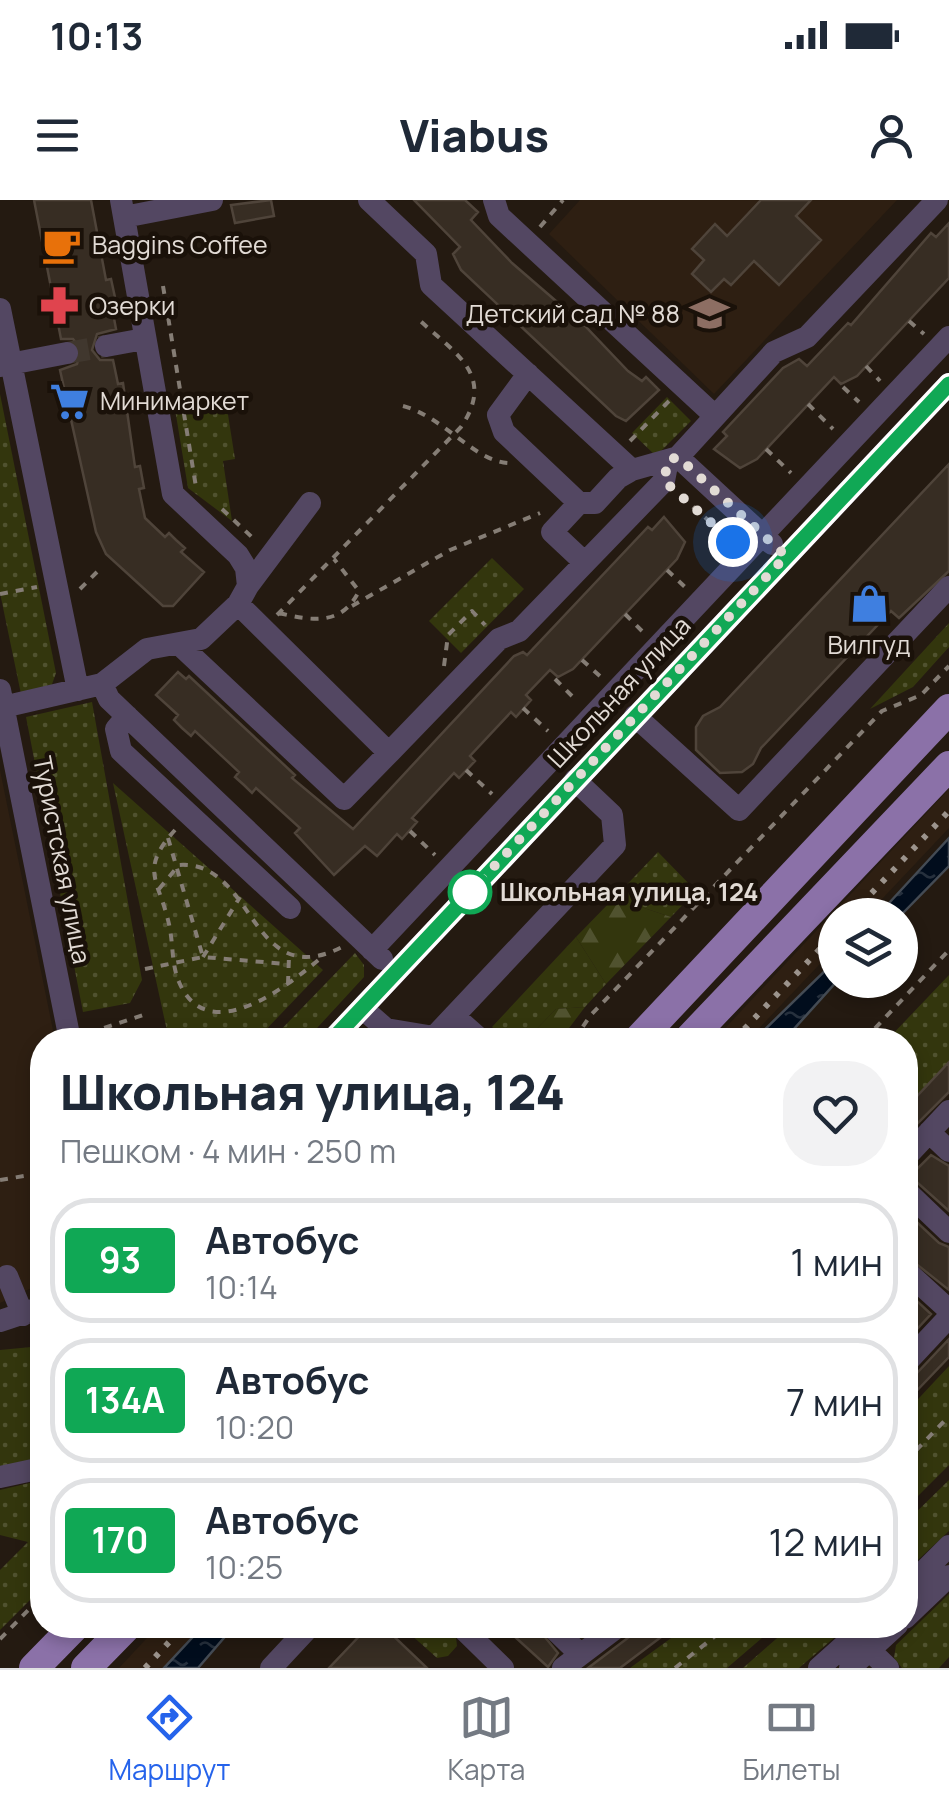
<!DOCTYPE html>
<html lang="ru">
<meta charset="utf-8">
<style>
:root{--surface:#fff;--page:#f2f2f3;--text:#1f2937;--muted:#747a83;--line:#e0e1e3;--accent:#2563eb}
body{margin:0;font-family:Manrope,sans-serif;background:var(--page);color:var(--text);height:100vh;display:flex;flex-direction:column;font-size:38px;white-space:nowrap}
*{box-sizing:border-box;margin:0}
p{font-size:32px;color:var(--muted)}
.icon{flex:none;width:55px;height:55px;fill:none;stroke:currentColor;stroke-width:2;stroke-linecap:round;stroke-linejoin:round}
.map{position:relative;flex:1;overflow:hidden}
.side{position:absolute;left:30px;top:828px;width:888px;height:610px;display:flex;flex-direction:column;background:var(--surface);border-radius:40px;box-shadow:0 5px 15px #0003}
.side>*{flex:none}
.badge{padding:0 20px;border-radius:8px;font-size:35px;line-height:65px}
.tools{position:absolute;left:818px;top:698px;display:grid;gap:20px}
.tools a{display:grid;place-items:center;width:100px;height:100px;border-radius:50%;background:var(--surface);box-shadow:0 5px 15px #0003;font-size:50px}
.you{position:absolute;width:50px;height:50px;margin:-25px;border:8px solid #fff;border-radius:50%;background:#1a73e8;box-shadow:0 0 0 15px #1a73e833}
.map>.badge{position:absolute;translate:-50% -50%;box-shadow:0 0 0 5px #fff}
.round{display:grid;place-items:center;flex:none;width:105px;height:105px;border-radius:40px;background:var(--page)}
.headline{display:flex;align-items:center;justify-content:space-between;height:170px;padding:0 30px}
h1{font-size:48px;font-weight:800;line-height:75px}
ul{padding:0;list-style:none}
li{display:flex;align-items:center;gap:30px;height:125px;margin:0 20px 15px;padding:0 10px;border:5px solid var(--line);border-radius:40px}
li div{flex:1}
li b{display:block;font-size:38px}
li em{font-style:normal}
li .badge{min-width:110px;font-weight:700;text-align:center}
.status{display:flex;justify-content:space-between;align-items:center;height:70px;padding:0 50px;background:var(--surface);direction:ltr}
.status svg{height:28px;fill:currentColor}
header{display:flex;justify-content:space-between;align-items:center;height:130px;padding:0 30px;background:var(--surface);font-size:45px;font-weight:800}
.tab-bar{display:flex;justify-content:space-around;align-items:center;height:140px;border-top:2px solid var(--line);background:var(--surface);font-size:28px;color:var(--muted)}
.tab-bar a{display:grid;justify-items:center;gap:5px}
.tab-bar .current{color:var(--accent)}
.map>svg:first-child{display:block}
.built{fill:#2e1f12}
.grass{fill:url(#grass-dots)}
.forest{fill:url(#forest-firs)}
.water{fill:url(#water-ripples);stroke:#444b54;stroke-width:2.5}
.building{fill:#372d23;stroke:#4f443a;stroke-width:2.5}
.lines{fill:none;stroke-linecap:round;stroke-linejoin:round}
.minor-tunnel{stroke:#40372e;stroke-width:22;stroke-dasharray:22 11;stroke-linecap:butt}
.path{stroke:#857d75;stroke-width:4;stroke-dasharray:8 8;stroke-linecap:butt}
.minor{stroke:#534762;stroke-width:22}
.major{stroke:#8b71a8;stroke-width:30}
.rail{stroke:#9c948d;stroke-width:6;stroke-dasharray:5 10;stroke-linecap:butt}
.line-casing{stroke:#fff;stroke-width:22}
.line{stroke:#10a855;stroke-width:15}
.walk{stroke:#e2dbd5;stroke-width:10;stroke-dasharray:0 18}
.stop-dot{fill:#fff;stroke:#10a855;stroke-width:5}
.labels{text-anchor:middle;stroke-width:9;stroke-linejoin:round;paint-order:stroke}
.poi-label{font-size:25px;fill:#e2dbd5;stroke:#1a1109;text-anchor:start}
.street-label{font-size:25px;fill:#e2dbd5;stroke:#1a1109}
.stop-label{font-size:25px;font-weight:bold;fill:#e2dbd5;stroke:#1a1109;text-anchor:start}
</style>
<div class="status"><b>10:13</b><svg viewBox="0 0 49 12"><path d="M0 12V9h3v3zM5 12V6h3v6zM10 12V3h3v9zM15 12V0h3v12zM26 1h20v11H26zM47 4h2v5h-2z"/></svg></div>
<header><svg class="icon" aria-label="menu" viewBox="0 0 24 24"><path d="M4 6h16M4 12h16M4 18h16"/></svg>Viabus<svg class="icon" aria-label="person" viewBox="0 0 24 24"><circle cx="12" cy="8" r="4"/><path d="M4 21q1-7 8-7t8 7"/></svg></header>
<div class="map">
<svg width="949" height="1468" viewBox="0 0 949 1468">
<defs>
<pattern id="grass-dots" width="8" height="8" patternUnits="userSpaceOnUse" patternTransform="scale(2.5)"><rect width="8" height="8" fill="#33360d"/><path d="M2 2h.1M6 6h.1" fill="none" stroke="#50522f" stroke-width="1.8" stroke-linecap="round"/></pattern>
<pattern id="forest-firs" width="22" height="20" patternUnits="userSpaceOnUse" patternTransform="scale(2.5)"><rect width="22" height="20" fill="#33360d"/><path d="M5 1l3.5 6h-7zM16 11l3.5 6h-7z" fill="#50522f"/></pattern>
<pattern id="water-ripples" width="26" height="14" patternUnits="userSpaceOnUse" patternTransform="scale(2.5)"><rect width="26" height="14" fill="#010d1d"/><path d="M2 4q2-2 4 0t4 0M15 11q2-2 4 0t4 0" fill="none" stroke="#26303d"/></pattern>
</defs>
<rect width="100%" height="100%" fill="#241a11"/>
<path class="built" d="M580 0H897L714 194 549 34Z
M0 570 55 840H42V1083L0 1103Z
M949 589V628L867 715H835V748L748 840H714Z
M159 1425H203L163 1468H119Z"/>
<path class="grass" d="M0 194 56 473 51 487 21 494 0 393Z
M667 197 691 221 656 256 632 233Z
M226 202 235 259 223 261 232 321 188 288 175 209Z
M492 358 524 389 461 453 429 421Z
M949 423V447L913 487 870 509Z
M92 502 142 780 130 803 83 812 26 517Z
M113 583 323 770 256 840H169Z
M658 652 696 691 671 717 614 698Z
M576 737 606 784 585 807 556 809 526 840H509L492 827Z
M355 753 364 765V777L306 840H271Z
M949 775V863L905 909V840H887Z
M42 1146V1259L0 1267V1150Z
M949 1166V1265L905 1309V1213Z
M42 1280V1388L0 1430V1370L28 1342 0 1335V1290Z
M949 1280V1331L905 1372V1323Z
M949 1394V1457L939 1468H902L894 1458 896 1445Z
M400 1425H443L456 1437 457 1446 448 1456 437 1458Z
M689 1425H777L727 1468H630Z
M792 1425H849L799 1468H743Z"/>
<path class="forest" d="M614 698 671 717 606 784 576 737Z
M585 807 560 840H526L556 809Z"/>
<path class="water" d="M949 638V666L900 716 878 715Z
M835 761 838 780 784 840H754Z
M204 1425H235L198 1468H164Z"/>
<path class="building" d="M34 0H91L106 80 111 79 116 102H111L116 129 97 134 92 150 100 160H113L118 184 123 183 135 267 140 266 144 288 139 289 145 318 165 337 169 333 176 340 185 348 181 352 204 372 173 406H163L106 354 96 332 60 170 77 164 81 149 73 139H61Z
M271 0 274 16 235 23 231 5Z
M414 0H465L478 12 471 20 512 63 585 126 628 171 642 181 646 177 659 190 626 221 616 216 461 70 453 54 460 47Z
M761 0H811L796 16 821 40 779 85 754 61 731 85 724 79 711 92 692 74 704 60 692 49 715 24 727 36Z
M949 23V78L857 176 841 184 834 177 757 259 740 268 714 249 727 236 723 232 783 168 799 159 807 166 848 123 851 125 931 33 936 37Z
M949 264V371L899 418 891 411 761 548 753 564 742 572 720 573 696 550V527L703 516 720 507Z
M664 317 685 342 677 359 573 469 558 477 550 470 526 495 531 500 524 508 516 517 511 512 470 556 475 561 459 578 454 573 412 618 417 622 402 639 397 634 377 656 365 646 334 675 295 633 300 628 256 588 252 593 244 585 235 577 239 572 195 531 191 536 182 528 174 520 178 515 156 495 178 472 186 479 189 476 295 575 292 578 353 629 514 456 523 452 527 455 648 327 652 330Z
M949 862V892L905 936V909Z
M931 955 949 966V1011L910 976Z
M905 1011 939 1043 949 1047V1090L905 1055Z
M905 1090 931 1114 905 1142Z
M949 1139V1157L905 1203V1179L916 1174Z
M370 1425H382L427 1468H329Z
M502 1425H535L558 1453 548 1467Z
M645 1425H677L620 1468H588Z"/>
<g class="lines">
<path class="minor-tunnel" d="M67 153 106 146"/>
<path class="path" d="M540 27 563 0
M163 86 196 287
M909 121 924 134
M866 166 880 181
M843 187 859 202
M808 204 833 229
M403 206C444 217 474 261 508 263
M630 241 669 201
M766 249 791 273
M681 296 729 339
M222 309 255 340
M667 370 685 387
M80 389 98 371
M0 394 37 387
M352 406 450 350 540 313
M279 413C312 421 342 426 359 391L334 359
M625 414 643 432
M277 415 461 227C497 174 453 152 416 117
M582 460 601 477
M444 466 448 435 472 411 485 425
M555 479 577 501
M523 508 548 531
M466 570 492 594
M175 630C137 672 161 681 170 729 173 746 172 766 179 782 208 850 289 785 322 757
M410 631 435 655
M168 638 203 757
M159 689 179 665C256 660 249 794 342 747
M203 757 240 697
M145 769 203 757 286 764
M288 784 289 756
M89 833 146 814
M574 840 590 816 882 511 921 495 949 466
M864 840 949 750
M0 980 42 973
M905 1262 949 1216
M0 1439 42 1396
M675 1468 729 1425"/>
<path class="minor" d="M369 0 426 54 431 85 632 270 678 257
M494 0 499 16 715 216
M124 17 212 0
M0 109 78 490
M106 146 144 139
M0 166 67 153
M528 174 498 215 504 232 579 303H595L618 278 632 270
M579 303 552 332 584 362
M772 344 678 257 774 152 807 137 937 0
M248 386 310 303
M238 404 389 553 499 439 519 431 664 281 668 260
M181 446 344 599 389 553
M102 484 147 449 201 439 238 404 248 386 246 368 238 355 173 294 121 0
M0 490 70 840
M3 507 102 484 109 499 382 759
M127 516 116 529 121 551 290 708
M635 516 739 610 949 387
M372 750 949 137
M362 808 386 829 434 837 615 645 612 615 575 580
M454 816 481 840
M332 840 949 184
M929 932 949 951
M905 958 949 911
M905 990 949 1032
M905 1070 949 1110
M7 1076 23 1115
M0 1121 42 1107
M905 1164 949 1117
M0 1277 42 1268
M905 1390 949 1346
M905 1418 949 1376
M459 1425 503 1468
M550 1425 580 1454
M861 1442 888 1468
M271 1468 311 1425
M563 1468 620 1425
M819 1468 867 1425
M850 1468 897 1425"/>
<path class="major" d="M638 840 949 509
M688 840 949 566
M34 1468 76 1425
M86 1468 128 1425"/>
<path class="rail" d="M851 715 949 611
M734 840 835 733
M145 1468 185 1425"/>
</g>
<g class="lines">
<defs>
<path id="line" d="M332 840 949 184"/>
</defs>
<use href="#line" class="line-casing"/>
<use href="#line" class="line"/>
<path class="walk" d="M470 692 786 356 678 257 668 260 664 281 733 342"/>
</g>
<defs>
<symbol id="cafe-bare" viewBox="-9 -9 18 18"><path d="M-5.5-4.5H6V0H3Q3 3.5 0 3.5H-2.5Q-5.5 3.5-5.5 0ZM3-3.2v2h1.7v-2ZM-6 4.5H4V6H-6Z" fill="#e8710a" stroke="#1a1109" stroke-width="2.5" paint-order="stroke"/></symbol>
<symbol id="pharmacy-bare" viewBox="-9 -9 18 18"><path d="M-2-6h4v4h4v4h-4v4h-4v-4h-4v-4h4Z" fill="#e0444e" stroke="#1a1109" stroke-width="2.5" paint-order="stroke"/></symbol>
<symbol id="school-bare" viewBox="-9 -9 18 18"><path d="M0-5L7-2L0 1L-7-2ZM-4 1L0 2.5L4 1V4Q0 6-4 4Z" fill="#8d6e63" stroke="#1a1109" stroke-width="2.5" paint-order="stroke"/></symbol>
<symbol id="supermarket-bare" viewBox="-9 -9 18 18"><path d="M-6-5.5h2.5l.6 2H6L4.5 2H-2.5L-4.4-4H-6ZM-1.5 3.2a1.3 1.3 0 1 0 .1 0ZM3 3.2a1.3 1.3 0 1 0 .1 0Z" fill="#3f7fe0" stroke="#1a1109" stroke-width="2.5" paint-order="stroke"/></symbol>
<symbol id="shop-bare" viewBox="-9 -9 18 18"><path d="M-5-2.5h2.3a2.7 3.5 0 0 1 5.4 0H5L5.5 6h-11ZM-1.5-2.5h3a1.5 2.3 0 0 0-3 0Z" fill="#3f7fe0" stroke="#1a1109" stroke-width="2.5" paint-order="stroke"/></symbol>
</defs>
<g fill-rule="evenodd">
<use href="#cafe-bare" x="34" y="18" width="55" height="55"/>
<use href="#pharmacy-bare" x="32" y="78" width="55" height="55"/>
<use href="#school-bare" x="682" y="86" width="55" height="55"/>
<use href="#supermarket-bare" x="42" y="174" width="55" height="55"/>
<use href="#shop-bare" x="842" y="376" width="55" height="55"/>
</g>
<circle class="stop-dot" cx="470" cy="692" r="20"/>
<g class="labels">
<g class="poi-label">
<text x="92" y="54">Baggins Coffee</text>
<text x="89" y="115">Озерки</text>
<text x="680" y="123" text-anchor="end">Детский сад № 88</text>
<text x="100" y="210">Минимаркет</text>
<text x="869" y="454" text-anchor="middle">Вилгуд</text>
</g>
<g class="street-label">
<text transform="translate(619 492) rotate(-47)" y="9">Школьная улица</text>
<text transform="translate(62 660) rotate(79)" y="9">Туристская улица</text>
</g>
<g class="stop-label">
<text x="500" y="701">Школьная улица, 124</text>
</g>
</g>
</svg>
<div class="tools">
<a><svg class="icon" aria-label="layers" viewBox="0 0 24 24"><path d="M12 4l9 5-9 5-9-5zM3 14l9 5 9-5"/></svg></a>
</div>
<div class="you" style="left:733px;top:342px"></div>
<section class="side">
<div class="headline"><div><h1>Школьная улица, 124</h1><p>Пешком · 4 мин · 250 m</p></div><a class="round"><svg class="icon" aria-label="heart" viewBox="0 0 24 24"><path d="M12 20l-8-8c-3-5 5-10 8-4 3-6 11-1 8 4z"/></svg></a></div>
<ul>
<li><span class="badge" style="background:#10a855;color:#fff">93</span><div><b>Автобус</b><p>10:14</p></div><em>1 мин</em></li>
<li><span class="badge" style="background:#10a855;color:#fff">134А</span><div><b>Автобус</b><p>10:20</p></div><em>7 мин</em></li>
<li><span class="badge" style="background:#10a855;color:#fff">170</span><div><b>Автобус</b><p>10:25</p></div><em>12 мин</em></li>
</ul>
</section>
</div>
<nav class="tab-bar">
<a class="current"><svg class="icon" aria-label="directions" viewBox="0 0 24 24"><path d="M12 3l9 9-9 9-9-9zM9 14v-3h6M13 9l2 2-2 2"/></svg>Маршрут</a>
<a><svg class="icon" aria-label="map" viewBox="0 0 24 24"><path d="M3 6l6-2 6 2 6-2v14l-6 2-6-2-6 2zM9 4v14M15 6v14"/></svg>Карта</a>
<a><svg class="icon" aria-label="tickets" viewBox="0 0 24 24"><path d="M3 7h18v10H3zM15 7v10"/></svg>Билеты</a>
</nav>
